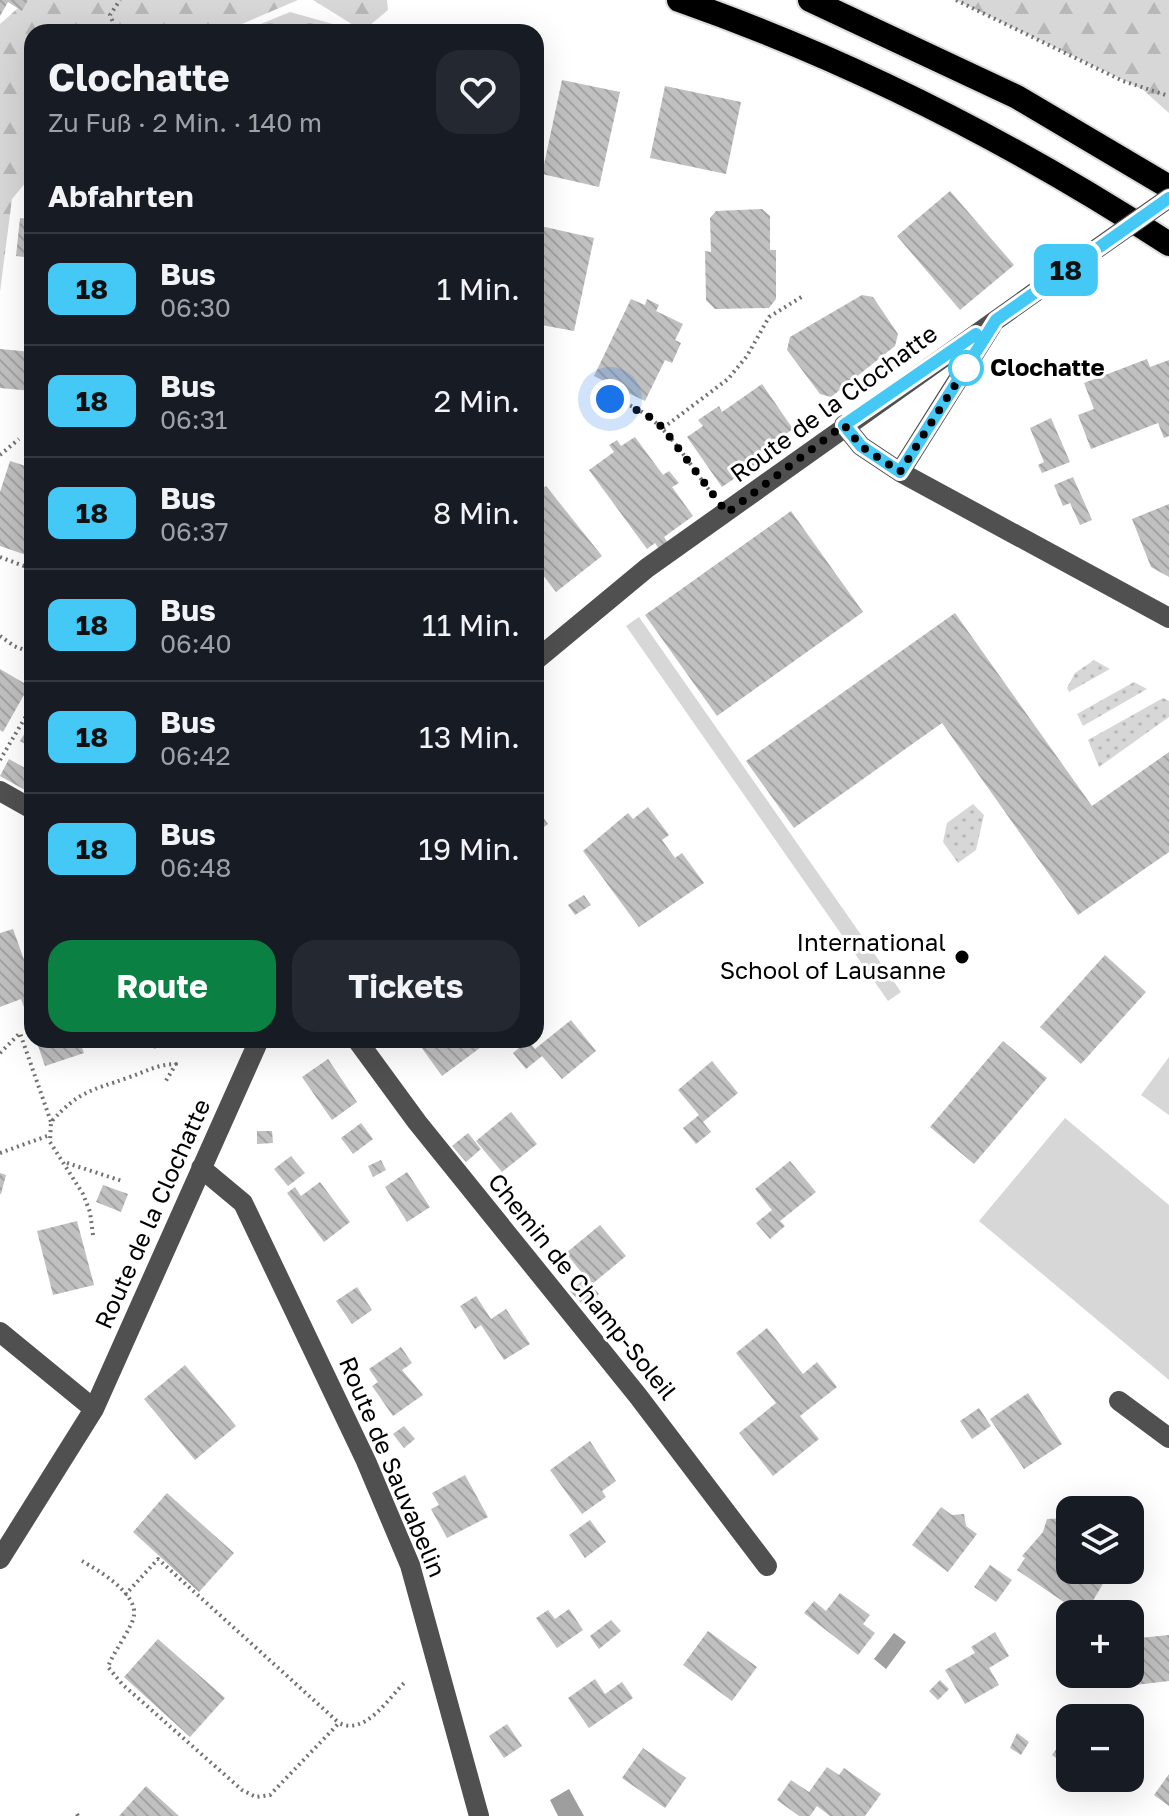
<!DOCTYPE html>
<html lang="de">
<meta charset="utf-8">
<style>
:root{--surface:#171b24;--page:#242831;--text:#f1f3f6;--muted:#9ea1a6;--line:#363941;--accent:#0b8043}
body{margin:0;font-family:"Golos Text",sans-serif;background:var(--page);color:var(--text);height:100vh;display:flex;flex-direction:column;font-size:30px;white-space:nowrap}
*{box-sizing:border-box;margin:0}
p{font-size:26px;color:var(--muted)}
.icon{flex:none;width:44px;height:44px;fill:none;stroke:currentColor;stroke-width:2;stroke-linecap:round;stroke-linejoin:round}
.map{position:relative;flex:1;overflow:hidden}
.side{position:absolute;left:24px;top:24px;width:520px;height:1024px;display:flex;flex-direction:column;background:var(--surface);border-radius:24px;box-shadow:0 8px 32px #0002}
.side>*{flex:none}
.badge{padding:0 16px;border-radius:12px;font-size:28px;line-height:52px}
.tools{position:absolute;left:1056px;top:1496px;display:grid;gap:16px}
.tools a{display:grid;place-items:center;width:88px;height:88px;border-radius:16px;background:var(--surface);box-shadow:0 8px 32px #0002;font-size:40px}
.you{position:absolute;width:40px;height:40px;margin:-20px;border:6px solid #fff;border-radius:50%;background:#1a73e8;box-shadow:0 0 0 12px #1a73e833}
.map>.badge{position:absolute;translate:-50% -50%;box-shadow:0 0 0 4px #fff}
h2{padding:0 24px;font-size:30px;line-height:72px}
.round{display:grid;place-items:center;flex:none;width:84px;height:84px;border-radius:24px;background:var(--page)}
.head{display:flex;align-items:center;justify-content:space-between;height:136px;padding:0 24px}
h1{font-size:38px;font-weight:700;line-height:60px}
.button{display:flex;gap:16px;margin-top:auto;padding:16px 24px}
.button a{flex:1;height:92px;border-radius:24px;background:var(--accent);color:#fff;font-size:32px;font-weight:700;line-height:92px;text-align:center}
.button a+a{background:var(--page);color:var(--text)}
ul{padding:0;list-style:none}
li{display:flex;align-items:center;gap:24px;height:112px;padding:0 24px;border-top:2px solid var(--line)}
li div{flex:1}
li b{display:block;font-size:30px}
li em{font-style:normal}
li .badge{min-width:88px;font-weight:700;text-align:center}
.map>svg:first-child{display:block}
.grass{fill:url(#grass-dots)}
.forest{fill:url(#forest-firs)}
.park{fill:url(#park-crowns)}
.pitch{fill:#d7d7d7}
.water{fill:#9e9e9e}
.building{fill:url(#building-back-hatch)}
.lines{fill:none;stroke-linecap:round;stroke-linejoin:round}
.highway-casing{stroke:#dbdbdb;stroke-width:28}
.path{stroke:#727272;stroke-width:4;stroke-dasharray:2 4;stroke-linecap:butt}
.minor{stroke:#505050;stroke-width:20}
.highway{stroke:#000;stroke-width:24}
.minor-bridge{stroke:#505050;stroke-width:20}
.line-casing{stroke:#fff;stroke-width:18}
.line{stroke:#44c8f5;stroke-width:12}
.walk{stroke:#000;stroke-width:8;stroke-dasharray:0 14.4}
.stop-dot{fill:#fff;stroke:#44c8f5;stroke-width:4}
.poi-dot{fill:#000;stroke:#fff;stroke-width:3}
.labels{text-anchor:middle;stroke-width:6;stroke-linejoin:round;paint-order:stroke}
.stop-label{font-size:24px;font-weight:bold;fill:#000;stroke:#fff;text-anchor:start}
.street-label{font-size:24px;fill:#000;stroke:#fff}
.poi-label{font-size:24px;fill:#000;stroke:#fff;text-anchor:end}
</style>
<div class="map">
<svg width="1169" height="1816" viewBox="0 0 1169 1816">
<defs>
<pattern id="grass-dots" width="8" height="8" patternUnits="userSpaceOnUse" patternTransform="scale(2)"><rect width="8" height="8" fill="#d7d7d7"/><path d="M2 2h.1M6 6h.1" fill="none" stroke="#b7b7b7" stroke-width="1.8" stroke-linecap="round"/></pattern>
<pattern id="forest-firs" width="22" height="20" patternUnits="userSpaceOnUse" patternTransform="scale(2)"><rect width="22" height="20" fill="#d7d7d7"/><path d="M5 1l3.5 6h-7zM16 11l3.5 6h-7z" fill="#b7b7b7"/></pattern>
<pattern id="park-crowns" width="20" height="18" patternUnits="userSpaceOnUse" patternTransform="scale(2)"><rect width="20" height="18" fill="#d7d7d7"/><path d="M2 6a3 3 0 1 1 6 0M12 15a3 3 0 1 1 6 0" fill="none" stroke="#b7b7b7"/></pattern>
<pattern id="building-back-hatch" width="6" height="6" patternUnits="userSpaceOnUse" patternTransform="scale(2)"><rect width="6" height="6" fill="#c0c0c0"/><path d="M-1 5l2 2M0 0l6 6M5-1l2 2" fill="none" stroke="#a3a3a3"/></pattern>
</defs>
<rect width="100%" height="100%" fill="#fff"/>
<path class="grass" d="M1094 660 1110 669 1069 692 1067 688 1075 673Z
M1134 682 1147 689 1083 726 1077 714Z
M1163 698 1169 701V717L1099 767 1088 740Z
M973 804 984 815 976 850 958 863 943 842 947 823Z"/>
<path class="forest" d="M27 0H298L223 32 174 29 168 32H32V175L12 199 0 292V24Z
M313 0H387L388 10 363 31Z
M956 0H1169V113L1142 89Z"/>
<path class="park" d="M290 12 354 30 353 32H241Z"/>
<path class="pitch" d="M639 617 901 992 888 1001 626 626Z
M1169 1057V1115L1141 1095Z
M1065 1118 1169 1205V1380L979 1221Z"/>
<path class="water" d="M894 1633 906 1642 886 1669 874 1659Z
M569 1789 584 1816H558L550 1800Z"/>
<path class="building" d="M0 0H28L22 11 8 2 0 16Z
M562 80 620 92 599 187 542 174Z
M665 86 741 102 726 174 650 158Z
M950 191 1014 265 960 310 897 236Z
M762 209 770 216V250H776V299L769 308 715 309 706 300 705 251 711 252 710 218 716 211Z
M20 218 32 219V258L16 256Z
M536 225 594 238 574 331 536 324Z
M862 295 873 297 898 334 895 346 831 397 820 394 787 350 790 337Z
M631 299 645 305 647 299 659 305 656 311 683 324 675 340 681 343 672 363 665 360 645 401 618 388 615 394 603 389 606 382 594 376Z
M0 349 32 352V391L0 388Z
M1147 359 1150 367 1169 360V436L1164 438 1158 423 1091 449 1078 415 1094 409 1084 383Z
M536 375 544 377 537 400H536Z
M762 384 793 429 752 457 757 463 722 487 687 437 703 426 698 420 719 406 722 412Z
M1051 418 1070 462 1042 473 1038 465 1044 462 1030 428Z
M635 437 663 475 669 471 679 483 672 487 693 516 664 537 668 543 659 549 655 543 647 549 589 470 614 452 609 445 617 440 621 446Z
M10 461 32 468V557L0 546V492Z
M1073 477 1092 520 1080 525 1070 503 1063 506 1054 485Z
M546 486 602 556 556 592 536 566V493Z
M1169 504V577L1151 567 1132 519Z
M791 511 863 612 717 716 645 615Z
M955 613 1092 806 1169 752V852L1078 915 942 723 794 828 746 761Z
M0 669 29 686 3 732 0 730Z
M32 721V748L20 741Z
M9 759 32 772V794L0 776Z
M648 807 669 835 662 840 675 858 682 853 704 883 639 927 583 851 628 813 633 819Z
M536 808 548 824 536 833Z
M584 895 591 905 575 915 568 905Z
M13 929 32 982V1029L21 999 0 1007V933Z
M1105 955 1146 992 1081 1064 1040 1027Z
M571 1020 596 1051 562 1079 542 1056 526 1069 513 1053 528 1040 535 1049Z
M36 1040H79L84 1053 45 1066Z
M151 1040H179L154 1049Z
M416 1040H486L488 1042 442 1076Z
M1003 1041 1047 1078 974 1164 930 1127Z
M328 1059 357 1102 332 1120 302 1077Z
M712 1061 738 1093 703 1122 711 1132 696 1144 683 1128 699 1115 678 1090Z
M511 1112 537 1144 502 1172 476 1141Z
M361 1123 373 1139 353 1154 341 1138Z
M257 1131H272L273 1143 257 1144Z
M468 1133 481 1149 466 1162 452 1146Z
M291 1156 305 1173 288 1186 274 1169Z
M381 1160 386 1170 373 1177 368 1166Z
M790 1161 816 1192 780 1221 785 1226 770 1239 756 1223 772 1210 755 1189Z
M407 1172 430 1207 407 1222 385 1187Z
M0 1173 6 1175 1 1194H0Z
M320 1182 350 1222 324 1242 287 1193 295 1187 301 1196Z
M103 1185 128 1194 121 1212 96 1202Z
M77 1221 94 1285 53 1295 37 1231Z
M600 1225 626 1256 591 1285 599 1294 584 1306 570 1291 586 1278 566 1253Z
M357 1287 372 1310 352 1324 336 1301Z
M476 1296 491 1319 506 1309 530 1344 504 1360 481 1325 475 1329 460 1306Z
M767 1328 803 1374 817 1362 837 1387 800 1416 819 1439 773 1476 739 1433 776 1403 736 1353Z
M401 1347 412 1363 402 1370 423 1395 393 1416 372 1386 378 1382 369 1369Z
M185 1365 236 1426 195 1460 144 1399Z
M1028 1393 1062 1444 1024 1469 990 1419Z
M979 1408 991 1426 972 1439 960 1421Z
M404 1426 415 1439 404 1448 393 1434Z
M590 1441 616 1481 602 1491 606 1497 582 1514 550 1470Z
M465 1475 488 1517 447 1538 431 1509 439 1505 432 1493Z
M167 1493 234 1553 199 1592 133 1532Z
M941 1507 952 1515 964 1514 966 1526 977 1534 948 1572 912 1545Z
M1069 1518 1070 1570H1111L1091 1604 1088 1602 1080 1613 1017 1570 1025 1558 1022 1556 1043 1532 1047 1519Z
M590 1520 606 1542 585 1558 569 1535Z
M990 1565 1012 1580 996 1602 974 1587Z
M840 1593 870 1615 863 1624 875 1633 858 1655 804 1613 814 1601 826 1611Z
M569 1609 583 1630 557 1648 536 1618 548 1610 555 1619Z
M611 1620 621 1631 599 1649 590 1636Z
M708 1631 757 1667 732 1701 683 1665Z
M995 1632 1009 1656 989 1668 999 1685 965 1704 945 1670 975 1653 971 1647Z
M1169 1635V1681L1135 1685 1134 1677 1118 1678 1112 1674H1130V1639Z
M158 1639 225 1698 190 1737 124 1677Z
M595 1679 605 1694 622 1682 633 1698 589 1728 568 1698Z
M940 1680 949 1689 938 1700 929 1691Z
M1087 1706 1103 1718H1078Z
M507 1724 522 1746 504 1758 489 1736Z
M1070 1730V1768L1052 1755Z
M1017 1733 1029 1742 1021 1755 1010 1748Z
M643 1748 686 1778 665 1808 622 1778Z
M827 1767 839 1775 844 1768 881 1794 865 1816H830L817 1806 810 1816H799L777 1800 791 1780 809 1792Z
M1169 1774V1806L1154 1795Z
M146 1786 179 1816H119Z"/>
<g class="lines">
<defs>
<path id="highway" d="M679 0C853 61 1015 144 1169 244
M810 0 1017 97 1169 187"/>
</defs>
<use href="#highway" class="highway-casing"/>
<path class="path" d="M956 0 1123 81 1169 96
M117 32 110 15 120 0
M595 400C652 394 683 457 713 495
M663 428 728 379 747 356 769 317 803 296
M0 455 19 439
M0 557 32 569
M0 636 14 646 32 653
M0 760 32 706
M0 1053 20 1033 51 1122
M0 1153 50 1135
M67 1163 122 1181
M93 1235 90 1212 83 1194 50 1142 51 1122C79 1091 90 1091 127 1078 145 1072 158 1064 176 1064L164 1084
M82 1561C98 1570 137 1593 134 1615 133 1627 113 1652 108 1667L122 1684 242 1790 256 1797 270 1795 339 1723C365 1736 388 1699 405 1682
M125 1595 158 1559 339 1723
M77 1814 78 1816"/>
<path class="minor" d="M844 425 861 446 900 472 1169 618
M900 472 991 327
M536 660 647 568 1065 271
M0 791 32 809
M357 1040 417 1122 638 1396 767 1566
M201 1168 243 1203 366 1461 410 1565 479 1816
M0 1332 94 1409
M1119 1401 1169 1438
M0 1559 94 1409 259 1040"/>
<use href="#highway" class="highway"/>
<path class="minor-bridge" d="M1065 271 1169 198"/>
</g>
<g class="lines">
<defs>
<path id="line" d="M976 334 844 425 861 446 900 472 996 320 1169 198"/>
</defs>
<use href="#line" class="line-casing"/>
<use href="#line" class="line"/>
<path class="walk" d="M610 399 646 414 663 428 727 513 844 425 861 446 900 472 971 360 966 368"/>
</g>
<circle class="stop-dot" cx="966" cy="368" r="16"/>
<circle class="poi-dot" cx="962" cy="957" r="8"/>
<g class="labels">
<g class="stop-label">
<text x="990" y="376">Clochatte</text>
</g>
<g class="street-label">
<text transform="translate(834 404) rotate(-36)" y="8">Route de la Clochatte</text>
<text transform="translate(153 1214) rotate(-66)" y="8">Route de la Clochatte</text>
<text transform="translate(582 1287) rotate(51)" y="8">Chemin de Champ-Soleil</text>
<text transform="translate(392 1467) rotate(67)" y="8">Route de Sauvabelin</text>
</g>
<g class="poi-label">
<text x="946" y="951">International<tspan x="946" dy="28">School of Lausanne</tspan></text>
</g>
</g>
</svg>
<div class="tools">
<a><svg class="icon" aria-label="layers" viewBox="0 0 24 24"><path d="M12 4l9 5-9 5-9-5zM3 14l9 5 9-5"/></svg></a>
<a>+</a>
<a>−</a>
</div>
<div class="you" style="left:610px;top:399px"></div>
<b class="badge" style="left:1066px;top:270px;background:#44c8f5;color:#111">18</b>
<section class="side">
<div class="head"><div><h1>Clochatte</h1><p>Zu Fuß · 2 Min. · 140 m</p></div><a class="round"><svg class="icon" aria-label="heart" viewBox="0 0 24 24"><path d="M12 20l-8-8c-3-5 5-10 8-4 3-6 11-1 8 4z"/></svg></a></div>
<h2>Abfahrten</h2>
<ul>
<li><span class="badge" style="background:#44c8f5;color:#111">18</span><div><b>Bus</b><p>06:30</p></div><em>1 Min.</em></li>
<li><span class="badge" style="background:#44c8f5;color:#111">18</span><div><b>Bus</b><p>06:31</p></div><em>2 Min.</em></li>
<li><span class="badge" style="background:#44c8f5;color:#111">18</span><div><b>Bus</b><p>06:37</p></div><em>8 Min.</em></li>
<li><span class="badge" style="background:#44c8f5;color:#111">18</span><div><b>Bus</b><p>06:40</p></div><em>11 Min.</em></li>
<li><span class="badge" style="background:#44c8f5;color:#111">18</span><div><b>Bus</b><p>06:42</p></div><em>13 Min.</em></li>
<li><span class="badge" style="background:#44c8f5;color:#111">18</span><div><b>Bus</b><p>06:48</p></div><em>19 Min.</em></li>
</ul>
<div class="button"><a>Route</a><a>Tickets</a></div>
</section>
</div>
